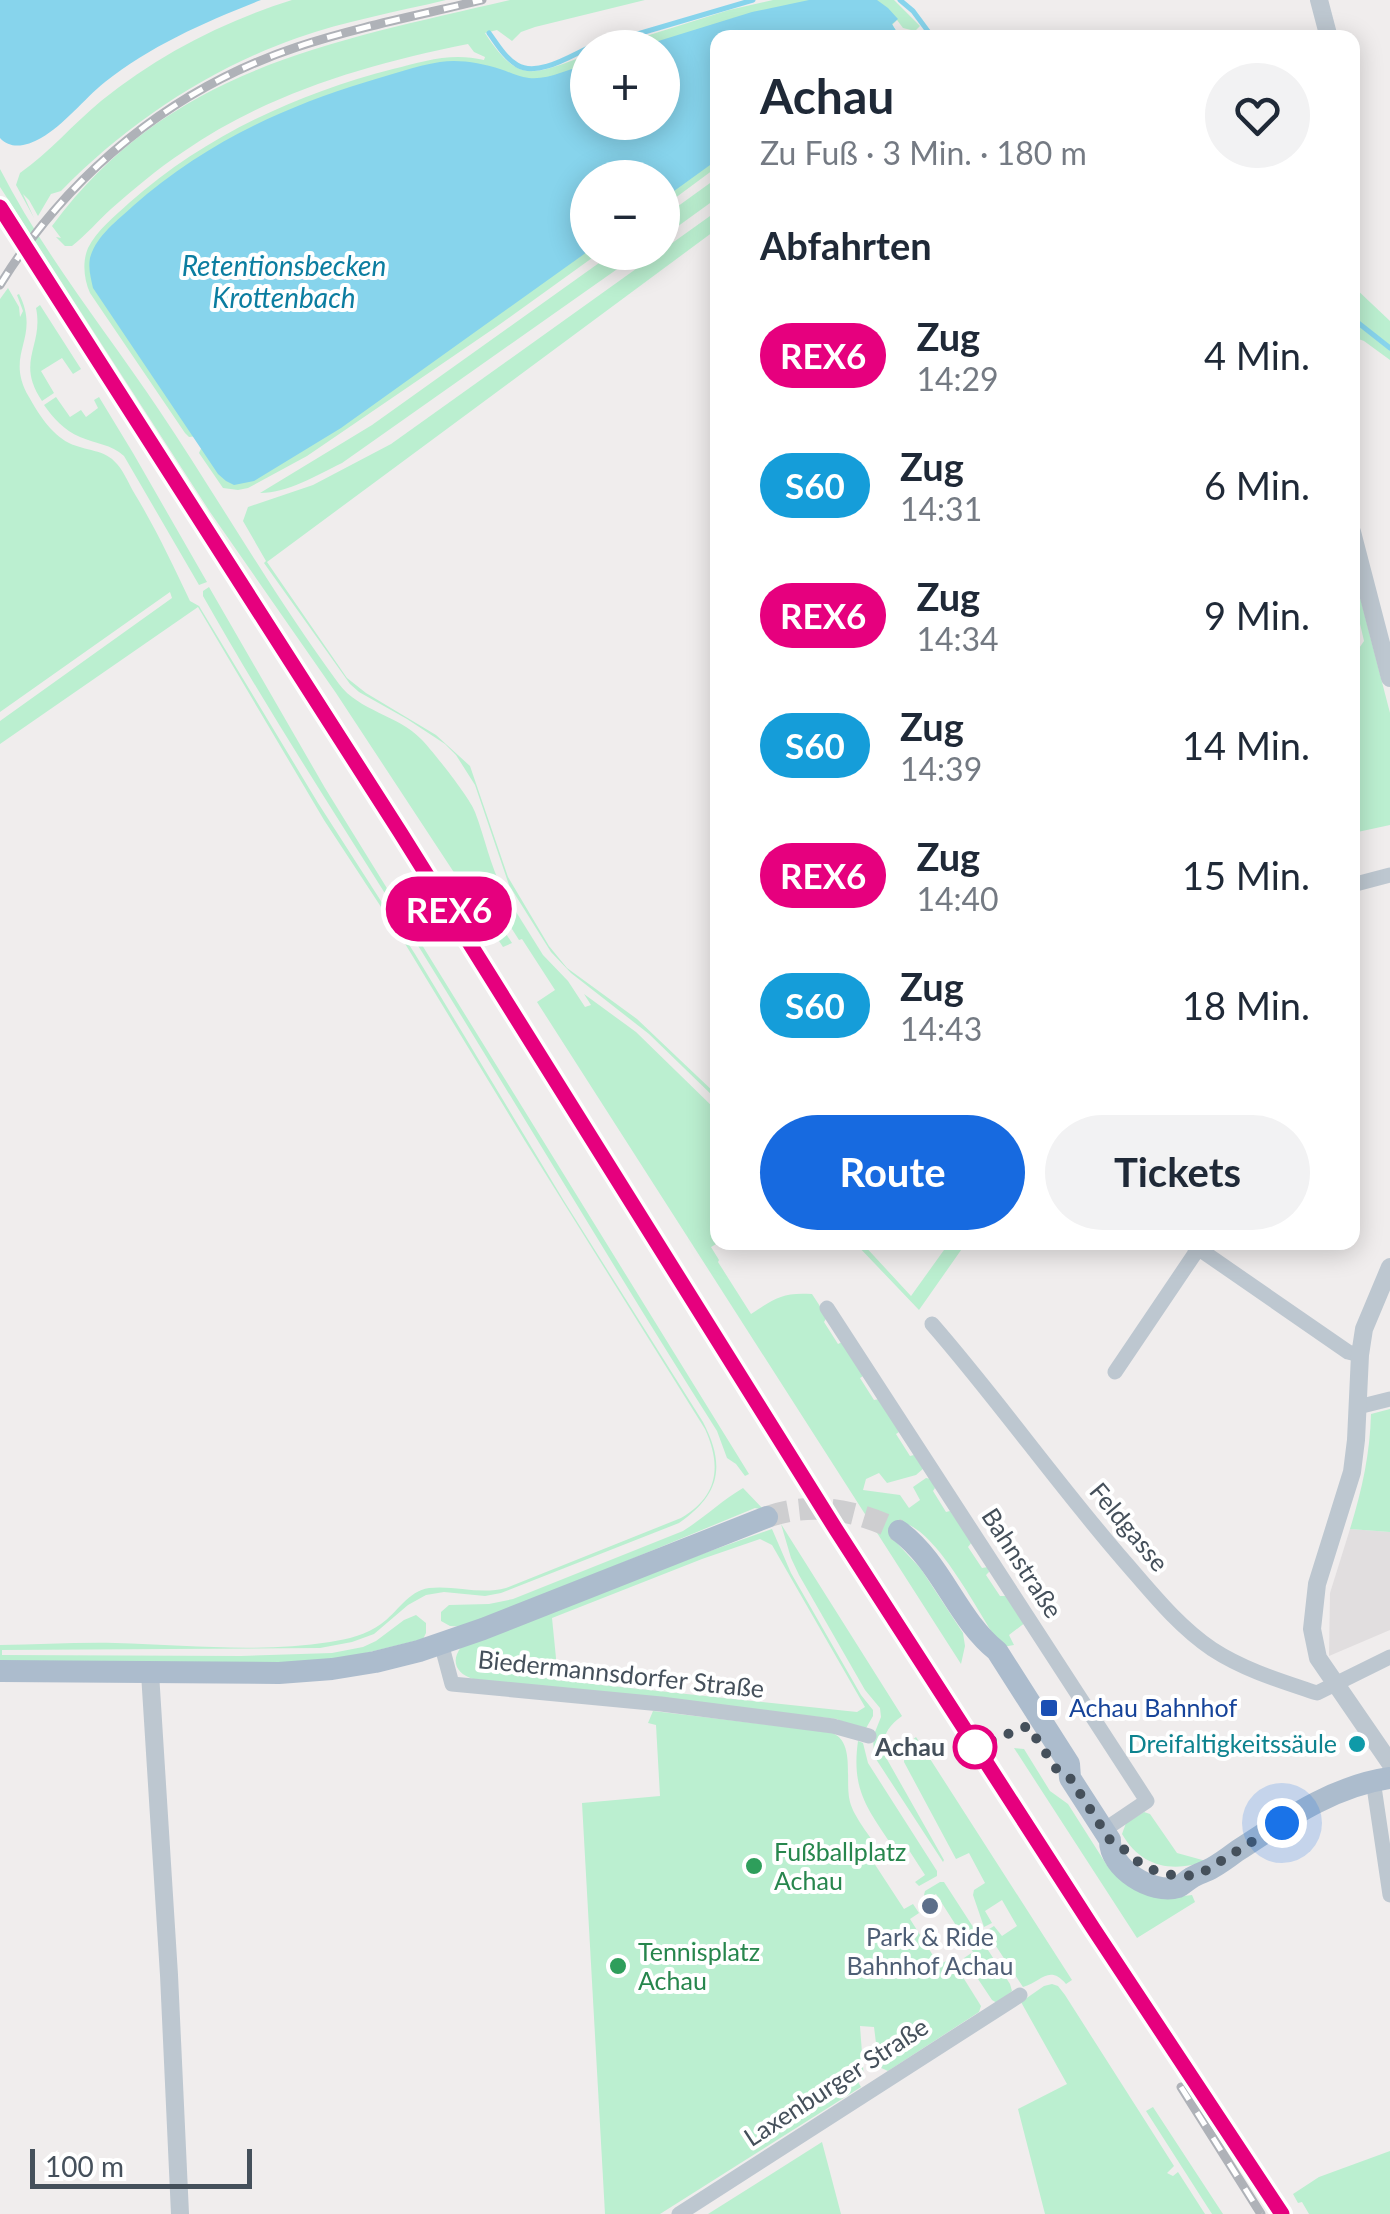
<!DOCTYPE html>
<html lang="de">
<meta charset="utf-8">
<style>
:root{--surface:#fff;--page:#f2f2f3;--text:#1f2937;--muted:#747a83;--accent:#176ae0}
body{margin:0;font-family:Lato,sans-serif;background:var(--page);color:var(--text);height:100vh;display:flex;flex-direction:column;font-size:38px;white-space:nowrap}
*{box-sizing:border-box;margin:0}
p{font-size:32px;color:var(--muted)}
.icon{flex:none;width:55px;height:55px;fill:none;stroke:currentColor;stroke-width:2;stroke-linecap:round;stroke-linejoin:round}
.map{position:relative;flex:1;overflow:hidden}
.drawer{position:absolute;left:710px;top:30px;width:650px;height:1220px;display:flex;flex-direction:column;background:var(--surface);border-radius:20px;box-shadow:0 5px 25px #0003}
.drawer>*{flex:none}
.badge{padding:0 20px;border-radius:32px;font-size:35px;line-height:65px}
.controls{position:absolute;left:570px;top:30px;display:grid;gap:20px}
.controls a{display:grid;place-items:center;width:110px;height:110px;border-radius:50%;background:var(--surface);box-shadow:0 5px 25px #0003;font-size:50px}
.scale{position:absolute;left:30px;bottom:25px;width:222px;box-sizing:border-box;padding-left:10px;border:5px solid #45505b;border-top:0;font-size:28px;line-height:35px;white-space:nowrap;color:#45505b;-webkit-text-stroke:8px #fff;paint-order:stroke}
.you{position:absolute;width:50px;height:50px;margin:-25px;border:8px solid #fff;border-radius:50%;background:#1a73e8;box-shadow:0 0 0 15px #1a73e833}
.map>.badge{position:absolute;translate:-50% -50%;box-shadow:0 0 0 5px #fff}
h2{padding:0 50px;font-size:38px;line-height:90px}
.round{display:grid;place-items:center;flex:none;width:105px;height:105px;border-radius:52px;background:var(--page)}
.overview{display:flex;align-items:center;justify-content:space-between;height:170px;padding:0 50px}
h1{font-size:48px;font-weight:700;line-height:75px}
.cta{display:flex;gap:20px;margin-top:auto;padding:20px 50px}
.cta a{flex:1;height:115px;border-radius:60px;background:var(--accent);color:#fff;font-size:40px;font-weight:700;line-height:115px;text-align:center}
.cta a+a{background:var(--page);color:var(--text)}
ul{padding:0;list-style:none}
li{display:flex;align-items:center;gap:30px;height:130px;padding:0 50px}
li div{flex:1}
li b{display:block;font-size:38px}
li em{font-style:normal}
li .badge{min-width:110px;font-weight:700;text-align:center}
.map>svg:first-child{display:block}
.education{fill:#e1dedf}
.green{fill:#bbefd0;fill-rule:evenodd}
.water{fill:#87d4ec}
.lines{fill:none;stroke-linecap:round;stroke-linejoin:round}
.stream{stroke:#87d4ec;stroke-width:5}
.primary-tunnel{stroke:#ceced0;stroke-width:22;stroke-dasharray:22 11;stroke-linecap:butt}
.minor{stroke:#bdc7d0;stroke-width:15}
.tertiary{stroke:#bdc7d0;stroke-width:18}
.primary{stroke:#acbccd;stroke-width:22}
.rail-casing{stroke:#afb2b8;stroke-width:9}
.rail{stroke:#fff;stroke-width:5;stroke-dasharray:15;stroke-linecap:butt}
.line-casing{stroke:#fff;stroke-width:22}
.line{stroke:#e6007e;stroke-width:15}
.walk{stroke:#45505b;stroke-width:10;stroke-dasharray:0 18}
.transit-dot{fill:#1a4fb4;stroke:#fff;stroke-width:4}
.culture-dot{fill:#0f9aa8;stroke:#fff;stroke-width:4}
.stop-dot{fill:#fff;stroke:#e6007e;stroke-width:5}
.leisure-dot{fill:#2e9e5b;stroke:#fff;stroke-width:4}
.service-dot{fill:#5c6f8a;stroke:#fff;stroke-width:4}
.labels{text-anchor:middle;stroke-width:8;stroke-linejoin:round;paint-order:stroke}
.street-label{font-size:25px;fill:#45505b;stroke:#fff}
.transit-label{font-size:25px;fill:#164399;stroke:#fff;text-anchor:start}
.culture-label{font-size:25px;fill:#0d838f;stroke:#fff;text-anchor:end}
.stop-label{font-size:25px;font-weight:bold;fill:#45505b;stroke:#fff;text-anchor:end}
.leisure-label{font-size:25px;fill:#27864d;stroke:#fff;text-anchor:start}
.service-label{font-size:25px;fill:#4e5e75;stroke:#fff}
.water-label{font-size:28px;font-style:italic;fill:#0b7da0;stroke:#fff}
</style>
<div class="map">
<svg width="1390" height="2214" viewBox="0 0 1390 2214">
<rect width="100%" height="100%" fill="#f0eded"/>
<path class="education" d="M1350 1529 1390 1532V1630L1329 1656 1330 1593Z"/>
<path class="green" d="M292 0H446C396 12 345 21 297 38 207 70 128 123 61 191L51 194 38 216 29 200 23 194 34 218 16 185 20 173C49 153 73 124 101 101 158 55 222 22 292 0Z
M510 0H645L535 27 521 32 512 41 497 30 485 33C519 86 535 74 587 55L588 122H662V48L611 47 729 10 773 0H894L920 26 915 31 903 28 897 20 892 25 901 37 718 38 717 167 663 207 662 178H588V252L599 253 496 327 307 456 248 488 238 490 223 488 199 453 204 442 198 436 189 437 185 433 90 293C84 280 82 262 88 248 97 230 115 216 129 203 205 136 296 94 393 69 424 61 452 52 484 60L485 57 474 52 468 44C368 64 268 93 183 152 157 169 134 189 111 209 98 221 86 235 72 246H65L56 237 61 238 52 226C169 68 331 42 510 0Z
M0 169C43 253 106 331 159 410 220 501 274 596 339 684 359 711 398 715 421 739 432 750 470 798 475 812 485 838 490 865 503 890L493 895 482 886 477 889 512 943 503 947 336 693 210 512 0 187Z
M717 178V198L663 237V217Z
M717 211V229L267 562 347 678 366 693 436 735 470 766 508 877 549 946 567 968 637 1019 717 1095V1100L649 1034 571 973 551 952 509 885 475 785 456 755 445 744 407 719 359 692 350 684 264 563 266 561 243 521 248 507 313 485 391 444Z
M613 253H640L342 463C317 475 288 493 260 493L372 425Z
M1353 286 1390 321V360L1364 341 1353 337Z
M8 288 19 307 20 317 23 311 17 295 19 294C42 339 3 353 29 397 38 413 51 434 69 443 85 451 105 449 117 464 124 472 128 482 133 491 155 527 172 563 190 601L199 606 318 803 415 954 564 1201 703 1422C726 1466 720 1495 679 1523L501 1593 485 1596 444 1592 426 1595 408 1605 374 1634 352 1642 320 1648 2 1650V1655L241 1656 332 1653 363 1647 376 1641 404 1620 416 1615 426 1623V1633L423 1639 329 1662 0 1664V1645C38 1645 77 1642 115 1643 186 1645 260 1653 330 1642 348 1639 366 1635 381 1624 397 1613 408 1591 429 1588 455 1585 480 1595 506 1588L681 1518C718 1497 722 1466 705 1429L525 1141 404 942 324 820 198 607 0 744V721L172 598 170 592 0 712V299Z
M40 305 81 369 73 374 62 358 41 371 54 393 42 401C15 361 44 346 36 308Z
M56 397 70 417 81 410 86 417 98 408 94 400 99 397 133 453 207 582 199 585 124 456C111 444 96 444 80 437 64 430 53 418 44 405Z
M1352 566 1390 713V825L1353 833V657L1364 641 1353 594Z
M209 587 325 788 749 1474 745 1476 736 1464 727 1458 717 1431C617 1273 521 1112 422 952 348 834 272 718 203 596V591Z
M508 899 543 955 568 981 585 1007 591 1005 584 994 636 1032 717 1111 718 1243 711 1247 719 1260 718 1262 751 1314C775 1298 783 1292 812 1294L827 1317 824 1322 838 1344 842 1342 863 1376 860 1378 874 1400 880 1399 899 1432 896 1434 910 1456 914 1455 924 1468 916 1475 887 1483 879 1473 866 1479 863 1490 900 1495 909 1508 920 1500 913 1487 926 1478 931 1479 935 1488 933 1491 946 1512 950 1511 972 1542 968 1547 982 1568 988 1567 989 1572 986 1575 1000 1596H1006L1026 1622 1009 1635 1014 1645 1003 1647 999 1643C978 1612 941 1538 907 1524L895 1541 921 1569 963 1633 965 1646 961 1664 537 1002 555 990 522 939 519 940 496 904Z
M855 1243H862L911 1296 949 1243H966L919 1310Z
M1390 1409V1532L1350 1529C1362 1490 1370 1454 1371 1414Z
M743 1488 764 1510 755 1508 467 1627 450 1626 441 1621V1612L449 1605 489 1604 513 1599 683 1531C704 1518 721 1501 743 1488Z
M781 1524 902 1716C888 1726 881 1737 884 1754L944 1860 943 1862 874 1756 873 1737 881 1717 880 1708 865 1690 799 1575 791 1558Z
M772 1529 791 1573 861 1695 873 1710V1716L865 1730 853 1728 837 1719 473 1679C457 1674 450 1662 461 1647L699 1555ZM760 1539 772 1545 865 1707 857 1712 555 1680 556 1658 552 1618 702 1559Z
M653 1711 829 1732C857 1739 844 1780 850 1802 854 1818 874 1841 883 1856L874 1863 904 1909 913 1904 919 1913 910 1919 939 1965 951 1958 981 2006 979 2012 888 2071 879 2067 874 2027 860 2026 864 2080H857L861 2087 660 2214H605L582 1803 660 1796 656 1725 648 1723Z
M916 1737 1072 1980 1066 1984C1049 1964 1041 1982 1023 1987L986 1931 994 1926 1002 1936 1017 1926 1002 1900 985 1911 992 1923 984 1927 973 1895 974 1890 985 1883 969 1853 956 1859 904 1762 905 1746Z
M858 1741 863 1743 868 1763 937 1871V1876L919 1886 915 1882 925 1875 905 1844 894 1849C868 1809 851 1791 858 1741Z
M1014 1748 1024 1749 1050 1791 1068 1804 1108 1867 1168 1898 1192 1895 1195 1902 1137 1938Z
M1144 1812 1150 1814 1177 1853 1206 1861C1172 1873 1141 1867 1122 1834L1126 1823Z
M940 1882H944L1010 1984 1012 1991 997 2003 992 2000 964 1958 973 1952 936 1894 926 1899 924 1895 925 1891Z
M1052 1984 1058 1986 1065 1995 1174 2166 1167 2173 1173 2176 1178 2172 1205 2214H1045L1018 2109 1067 2084 1021 2002 1044 1986Z
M1153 2107 1223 2214H1212L1203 2200 1146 2111Z
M822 2142 841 2214H708Z
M1390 2151V2214H1309L1302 2202 1298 2203 1293 2194 1319 2177Z"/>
<path class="water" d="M0 0H261C207 21 150 46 105 82 84 99 64 125 41 138 27 146 11 150 0 138Z
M809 0H877L888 8 898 19 892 24 898 34 893 38H718L717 160 663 199 662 178H588L587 252 341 428 254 481 234 485 226 481 218 474 93 288C91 278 88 269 90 258 96 236 117 221 133 206 201 146 280 108 366 82 390 75 415 66 440 62 459 59 481 63 500 69 510 72 518 77 529 78 548 80 569 69 587 64L588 122H662V48L639 47 752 12Z"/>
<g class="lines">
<path class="stream" d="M900 0 913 11 933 38
M489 33C497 44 505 58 517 65 537 77 569 57 588 48
M590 48 753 0
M1352 318 1390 348"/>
<path class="primary-tunnel" d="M767 1517C812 1501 857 1510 899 1531"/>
<path class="minor" d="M1352 885 1390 875
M1189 1242 1348 1352 1360 1355
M827 1308 1147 1801 1104 1830
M932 1324C999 1401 1058 1485 1125 1562 1152 1593 1178 1626 1212 1649 1244 1670 1281 1681 1317 1693L1390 1657
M1115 1372 1202 1243
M1358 1407 1390 1399
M441 1643 452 1684 661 1704 833 1726 869 1736
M1373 1780 1390 1895
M679 2214 1020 1995"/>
<path class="tertiary" d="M1319 0 1329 38
M1352 532 1390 678
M1390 1267 1364 1329 1360 1355 1356 1440 1352 1472 1317 1584 1312 1629 1318 1658 1390 1763
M150 1673 169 1975 180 2214"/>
<path class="primary" d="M899 1531C942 1563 956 1618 997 1651L1069 1764 1070 1778 1110 1840C1109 1868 1152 1895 1178 1887 1183 1885 1186 1881 1191 1878 1197 1874 1205 1872 1212 1868 1221 1863 1229 1857 1237 1851 1285 1820 1333 1786 1390 1778
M0 1671 279 1673 332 1669 375 1662 419 1651 483 1629 767 1517"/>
<defs>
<path id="rail" d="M0 207 400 832 835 1528 1073 1899 1282 2214
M0 285C68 174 173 88 297 47 357 27 420 15 482 0
M1181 2087 1261 2214"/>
</defs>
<use href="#rail" class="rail-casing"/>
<use href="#rail" class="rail"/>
</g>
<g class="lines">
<defs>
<path id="line" d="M0 207 400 832 835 1528 1093 1928 1282 2214"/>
</defs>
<use href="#line" class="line-casing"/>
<use href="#line" class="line"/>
<path class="walk" d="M975 1747 1028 1726 1057 1770 1070 1778 1110 1840C1121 1845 1126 1852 1136 1860 1152 1873 1179 1879 1200 1874L1282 1823"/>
</g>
<rect class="transit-dot" x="1039" y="1698" width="20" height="20" rx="5"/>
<circle class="culture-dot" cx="1357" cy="1744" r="10"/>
<circle class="stop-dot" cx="975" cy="1747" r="20"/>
<g class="leisure-dot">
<circle cx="754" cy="1866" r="10"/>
<circle cx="618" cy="1966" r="10"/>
</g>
<circle class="service-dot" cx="930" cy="1906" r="10"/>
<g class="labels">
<g class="street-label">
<text transform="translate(1129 1527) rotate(50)" y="9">Feldgasse</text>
<text transform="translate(1022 1563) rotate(57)" y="9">Bahnstraße</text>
<text transform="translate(621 1674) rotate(6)" y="9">Biedermannsdorfer Straße</text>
<text transform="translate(836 2082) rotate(-33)" y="9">Laxenburger Straße</text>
</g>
<g class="transit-label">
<text x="1069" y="1717">Achau Bahnhof</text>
</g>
<g class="culture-label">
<text x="1337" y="1753">Dreifaltigkeitssäule</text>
</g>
<g class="stop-label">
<text x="945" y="1756">Achau</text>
</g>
<g class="leisure-label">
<text x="774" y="1861">Fußballplatz<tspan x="774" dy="29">Achau</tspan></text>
<text x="638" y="1961">Tennisplatz<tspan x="638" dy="29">Achau</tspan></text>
</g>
<g class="service-label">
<text x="930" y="1946">Park &amp; Ride<tspan x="930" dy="29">Bahnhof Achau</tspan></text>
</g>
<g class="water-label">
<text x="284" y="276">Retentionsbecken<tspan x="284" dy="32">Krottenbach</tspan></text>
</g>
</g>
</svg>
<div class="controls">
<a>+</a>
<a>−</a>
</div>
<div class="scale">100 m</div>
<div class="you" style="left:1282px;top:1823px"></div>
<b class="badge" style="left:449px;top:909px;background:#e6007e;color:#fff">REX6</b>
<section class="drawer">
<div class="overview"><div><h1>Achau</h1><p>Zu Fuß · 3 Min. · 180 m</p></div><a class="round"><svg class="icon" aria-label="heart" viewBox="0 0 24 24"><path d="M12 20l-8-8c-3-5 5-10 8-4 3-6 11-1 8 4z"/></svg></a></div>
<h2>Abfahrten</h2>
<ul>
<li><span class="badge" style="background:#e6007e;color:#fff">REX6</span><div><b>Zug</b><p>14:29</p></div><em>4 Min.</em></li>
<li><span class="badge" style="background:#159dd9;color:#fff">S60</span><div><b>Zug</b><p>14:31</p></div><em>6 Min.</em></li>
<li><span class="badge" style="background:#e6007e;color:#fff">REX6</span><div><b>Zug</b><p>14:34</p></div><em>9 Min.</em></li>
<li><span class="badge" style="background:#159dd9;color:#fff">S60</span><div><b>Zug</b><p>14:39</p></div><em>14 Min.</em></li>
<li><span class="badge" style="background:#e6007e;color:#fff">REX6</span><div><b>Zug</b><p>14:40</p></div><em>15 Min.</em></li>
<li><span class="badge" style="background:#159dd9;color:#fff">S60</span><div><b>Zug</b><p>14:43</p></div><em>18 Min.</em></li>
</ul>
<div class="cta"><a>Route</a><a>Tickets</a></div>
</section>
</div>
